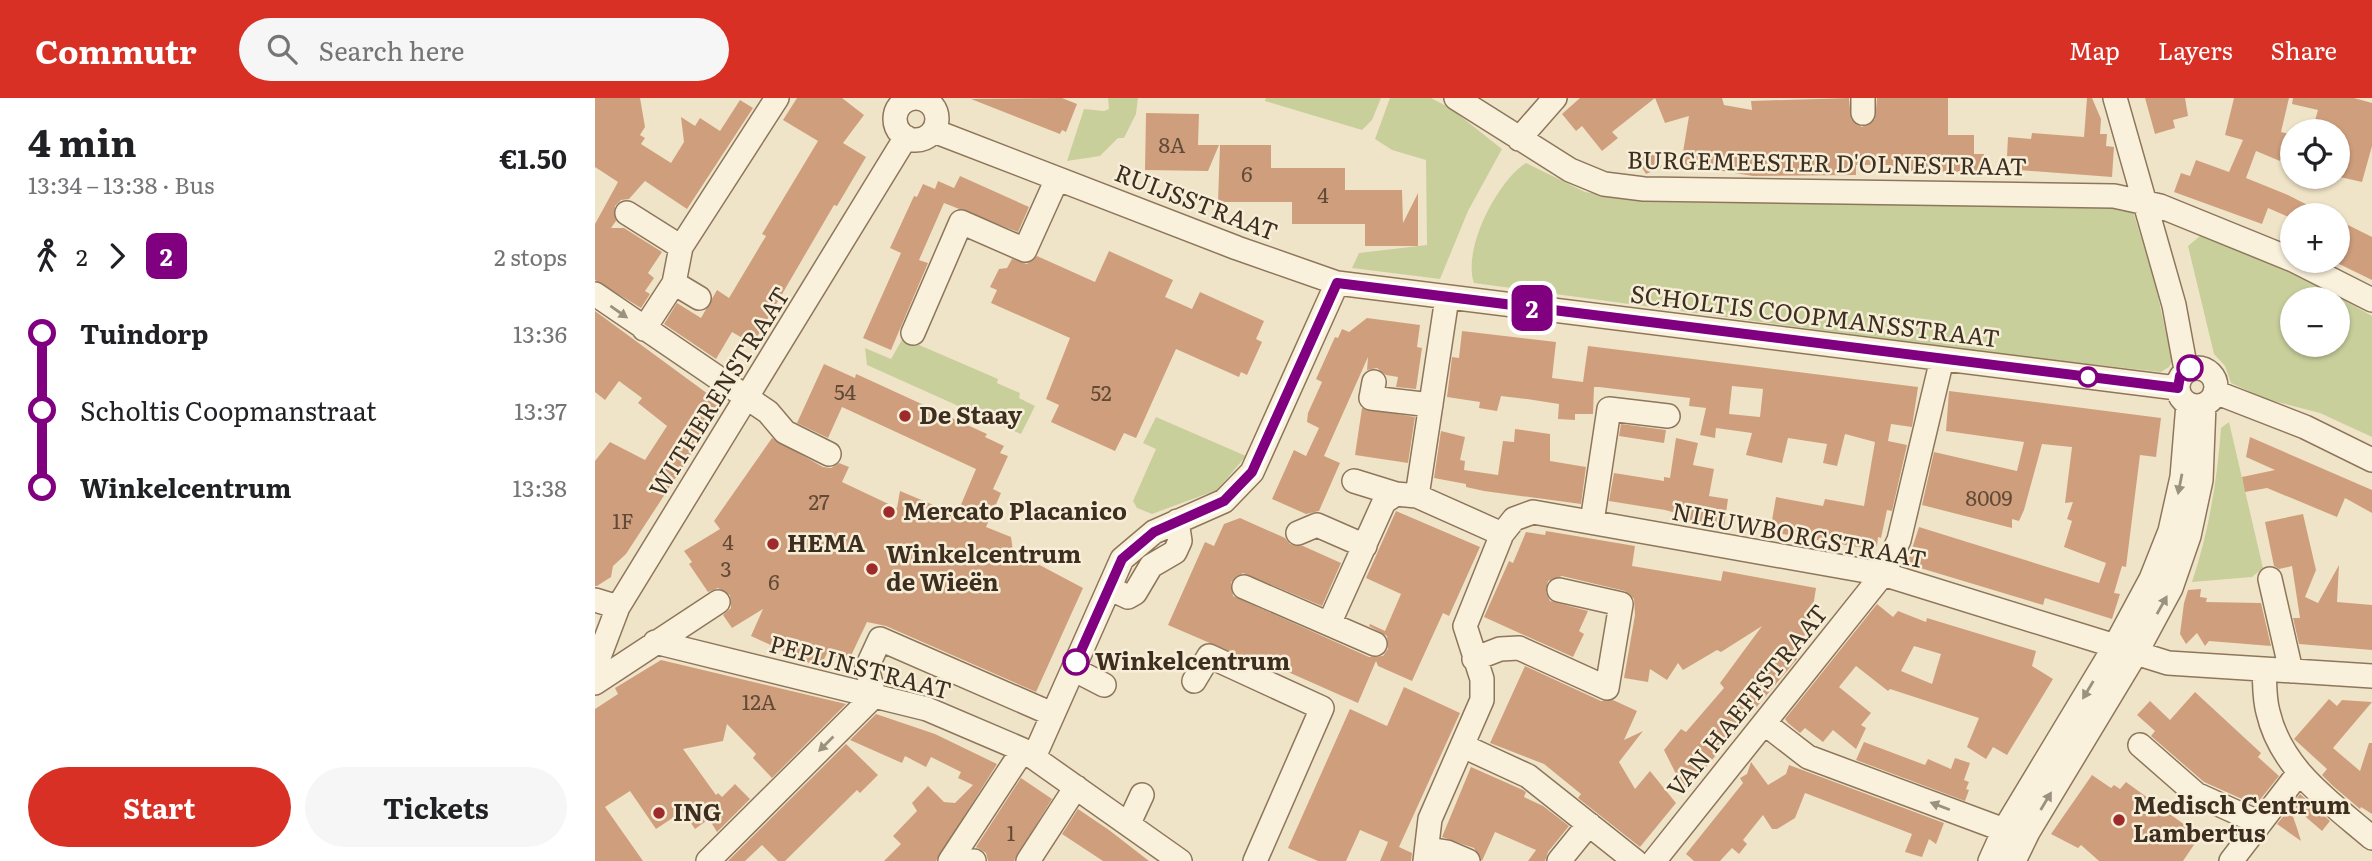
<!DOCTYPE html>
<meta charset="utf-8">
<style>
:root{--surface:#fff;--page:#f6f6f6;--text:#202124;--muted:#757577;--accent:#d93025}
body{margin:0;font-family:Literata,serif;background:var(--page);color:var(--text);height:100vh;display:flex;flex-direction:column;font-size:26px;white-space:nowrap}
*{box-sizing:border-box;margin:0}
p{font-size:23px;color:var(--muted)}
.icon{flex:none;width:38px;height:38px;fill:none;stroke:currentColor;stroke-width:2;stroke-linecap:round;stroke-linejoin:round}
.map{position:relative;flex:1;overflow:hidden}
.drawer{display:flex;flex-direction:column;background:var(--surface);width:595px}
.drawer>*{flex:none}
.badge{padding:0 14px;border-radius:10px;font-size:24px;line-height:46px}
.fabs{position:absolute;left:1685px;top:21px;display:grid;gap:14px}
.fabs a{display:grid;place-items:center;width:70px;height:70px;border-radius:50%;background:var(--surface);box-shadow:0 2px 5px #0004;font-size:35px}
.map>.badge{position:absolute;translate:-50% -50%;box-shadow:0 0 0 4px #fff}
.legs{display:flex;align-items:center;gap:10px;height:77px;padding:0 28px;font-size:23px}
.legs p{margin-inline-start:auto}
.head{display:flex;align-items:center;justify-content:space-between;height:119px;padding:0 28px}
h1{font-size:38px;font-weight:700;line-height:52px}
.cta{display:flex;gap:14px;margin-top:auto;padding:14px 28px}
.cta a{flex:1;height:80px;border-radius:42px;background:var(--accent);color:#fff;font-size:28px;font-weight:700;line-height:80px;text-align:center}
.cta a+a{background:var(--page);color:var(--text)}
ul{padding:0 28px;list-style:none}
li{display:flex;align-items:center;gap:24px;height:77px;font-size:26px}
li i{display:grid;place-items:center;width:10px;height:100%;margin:0 9px;background:currentColor}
li i::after{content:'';width:18px;height:18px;margin:-9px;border:5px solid;border-radius:50%;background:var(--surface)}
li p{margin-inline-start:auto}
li:first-child i{background:linear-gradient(#0000 50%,currentColor 0)}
li:last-child i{background:linear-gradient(currentColor 50%,#0000 0)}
header{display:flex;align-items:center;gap:42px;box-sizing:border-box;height:98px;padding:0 35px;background:var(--accent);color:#fff}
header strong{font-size:33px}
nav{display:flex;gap:38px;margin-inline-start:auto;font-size:24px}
.search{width:490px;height:63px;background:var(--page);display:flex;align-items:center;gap:18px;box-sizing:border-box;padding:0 24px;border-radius:38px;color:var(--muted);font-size:26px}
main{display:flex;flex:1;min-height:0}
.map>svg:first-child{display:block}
.green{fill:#c9cf9b;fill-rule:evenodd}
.building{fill:#cf9f7d;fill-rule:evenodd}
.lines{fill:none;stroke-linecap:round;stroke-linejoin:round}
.minor-casing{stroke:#8d765c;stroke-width:26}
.minor{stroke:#faf1dc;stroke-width:23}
.oneway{fill:#9c907e}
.line-1-casing{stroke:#fff;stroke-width:16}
.line-1{stroke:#800080;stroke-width:10}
.stop-1-dot{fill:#fff;stroke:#800080;stroke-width:3.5}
.poi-dot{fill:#9e2a2b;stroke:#f7eed8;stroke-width:2.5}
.labels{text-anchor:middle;stroke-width:5;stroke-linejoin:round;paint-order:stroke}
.number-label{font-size:21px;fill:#624a37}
.street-label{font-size:24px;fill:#3d2e20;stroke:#f7eed8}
.poi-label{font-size:24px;font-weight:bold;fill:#3d2e20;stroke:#f7eed8;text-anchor:start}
.stop-label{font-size:24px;font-weight:bold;fill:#3d2e20;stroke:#f7eed8;text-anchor:start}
</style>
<header>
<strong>Commutr</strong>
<div class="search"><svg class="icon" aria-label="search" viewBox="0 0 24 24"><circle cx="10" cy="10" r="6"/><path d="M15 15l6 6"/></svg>Search here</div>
<nav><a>Map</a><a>Layers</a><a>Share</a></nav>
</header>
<main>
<section class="drawer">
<div class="head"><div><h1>4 min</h1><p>13:34 – 13:38 · Bus</p></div><b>€1.50</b></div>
<div class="legs"><svg class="icon" aria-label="walk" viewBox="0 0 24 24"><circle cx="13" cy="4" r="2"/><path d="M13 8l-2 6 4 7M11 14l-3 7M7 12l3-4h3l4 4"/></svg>2<svg class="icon" aria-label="forward" viewBox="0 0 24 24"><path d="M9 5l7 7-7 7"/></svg><b class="badge" style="background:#800080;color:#fff">2</b><p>2 stops</p></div>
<ul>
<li><i style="color:#800080"></i><b>Tuindorp</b><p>13:36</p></li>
<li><i style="color:#800080"></i><span>Scholtis Coopmanstraat</span><p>13:37</p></li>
<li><i style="color:#800080"></i><b>Winkelcentrum</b><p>13:38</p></li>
</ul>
<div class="cta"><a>Start</a><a>Tickets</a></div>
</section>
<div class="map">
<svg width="1777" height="763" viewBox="0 0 1777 763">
<rect width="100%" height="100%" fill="#f0e4c8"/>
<path class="green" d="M513 0H543L541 16 529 40H523L505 58 472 63 489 11 509 13 514 11Z
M671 0H786L777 22 767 32 670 3Z
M795 0H836L855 10 907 51 873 113 845 181 757 170 764 155 832 147 831 62 797 52 780 41Z
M931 65 990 94 1054 104 1249 106 1347 102 1518 108 1538 113 1561 189 1577 263 1574 269 1566 274 1394 255 879 185C867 152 902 83 931 65Z
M1605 138 1705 177 1777 218V339L1725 315 1671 301 1636 285 1630 268 1619 256 1593 148ZM1698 201H1743V247H1698Z
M308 240 403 281 402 285 425 295 424 300 440 308 426 336 272 267 270 250 296 261Z
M561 319 651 358 622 392 557 416 542 410 538 403 561 351 548 345Z
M1634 324 1668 470 1657 479 1597 484C1614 433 1622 383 1626 330Z"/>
<path class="building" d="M0 0H45L50 29 45 37 50 40 46 46 76 65 89 44 86 19 100 28 105 20 125 33 145 2 158 10 92 111 50 83 34 101 26 102 20 108 21 123 16 130H29L67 154 53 175 59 180 50 193 55 196 46 210 0 182V126L23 84 0 69Z
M202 0H247L269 17 248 45 271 59 242 108 239 107 158 246 137 234 121 261 69 226 82 205 106 220 122 192 134 200 171 138 167 136 223 43 188 22Z
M467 0 482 6 471 34 467 32 465 36 376 1Z
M985 0H1060L1017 34 1023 40 1007 53 987 28 981 33 967 16Z
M1060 0H1127L1129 7 1157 12 1156 3 1254 0 1256 21 1267 29 1280 21 1282 0H1353V37H1379V56H1389V74L1295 73V67H1261V77L1158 78 1086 66 1094 18 1070 25Z
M1492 0H1497L1506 21 1505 36H1512L1511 48 1519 49 1517 79 1424 72V59L1412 58 1413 39 1436 41 1437 35 1489 39Z
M1550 0H1590L1593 18 1578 22 1580 30 1560 36Z
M1639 0H1694L1686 34 1698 37 1694 52 1690 51 1685 63 1661 53 1651 80 1693 97 1732 117H1698V121L1673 110 1667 126 1579 94 1586 75 1595 78 1601 62 1634 74 1648 42 1630 37Z
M1698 0H1759L1777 5V48L1767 84 1745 79 1747 66 1743 65V33H1717L1723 12 1697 6Z
M551 15 604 16 603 47H624L613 73 550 72Z
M625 47H676V70H750V92H807L808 125 823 95V148H770V126H697V104H623Z
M1059 53 1067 69 1051 76 1042 62Z
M365 78 434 109 423 134 349 105 324 162 333 165 296 252 268 240 306 155 295 150 319 98 322 99 328 86 340 91 343 83 359 90Z
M1743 122 1777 139V182L1738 163H1743Z
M514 153 578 182 570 199 597 211 605 194 669 223 661 241 667 244 652 277 646 274 644 279 581 251 541 340 529 335 520 353 456 324 464 307 451 301 475 240 396 205 402 192 395 189 404 171 412 170 417 161 432 166 442 158 500 184Z
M0 213 128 307 31 456 18 468 16 479 2 488H0V363L15 344 50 362 72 328 43 305 47 300 24 283 10 302 0 294Z
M772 220 825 227 822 249 827 250 821 291 801 289 803 279 791 277 782 270 772 272 773 259 729 358 745 365 724 413 711 416 677 401 699 352 711 358 724 330 712 324 713 315 727 284 721 281 740 239 743 240 747 231 754 234Z
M867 233 961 244 957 280 988 284 993 248 1323 289 1317 329 1296 326 1293 343 1312 347 1297 413 1292 412 1286 440 1283 439 1282 448 1275 447 1274 451 1175 434 1181 399 1228 408 1230 401 1269 408 1280 344 1250 336 1242 368 1228 365 1232 346 1193 340 1187 365 1151 357 1157 335 1121 330 1120 340 1105 337 1111 310 1094 308 1095 300 1004 289H999L998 316H980V322L963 321 964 306 932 301 906 298 902 313 884 310 885 304 852 299 857 259 864 260ZM1137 288 1168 291 1165 319 1134 316Z
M229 266 260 280 261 276 270 280 392 336 390 339 409 348 405 355 413 358 398 391 406 395 391 429 416 439 418 453 488 490 441 594 291 528 272 524 253 564 232 555 225 570 156 538 168 511 137 530 128 517 136 510 135 497 123 490 113 494 94 466 97 464 89 453 125 431 119 423 177 340 228 369 236 370 244 365 254 369 247 384 302 410 305 393 348 411 365 409 381 371 247 309 233 340 202 325Z
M1354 293 1566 320 1561 359 1545 357 1531 469 1527 468 1519 495 1525 496 1517 521 1450 500 1448 507 1312 466 1324 429 1504 485 1511 465 1469 449 1477 423 1472 421 1478 404 1470 405 1477 349 1447 346 1429 412 1424 423 1417 421V430L1327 407 1339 354 1422 373 1429 344 1351 333Z
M767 310 820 319 813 365 760 357Z
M1026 326 1071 332 1069 345 1024 338Z
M920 331 955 336V363L991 369 986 406 889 393 871 389V386L839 380 846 333 870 339 865 362 870 363 869 372 903 377 908 343 919 344Z
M1655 339 1777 392V415L1750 400 1742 419 1672 390 1650 394 1647 379 1680 372 1651 359Z
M1081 340 1103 345 1098 367 1119 371 1114 398 1133 401 1129 429 1092 423V418L1070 412 1014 403 1019 375 1069 383V379L1075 380Z
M801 413 885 449 854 518 848 515 817 583 783 568 781 563 763 605 668 563 666 567 573 527 610 444 619 448 629 426 645 420 690 440 695 446 708 448 746 465 727 508 648 475 636 484 638 498 774 559 788 558 793 551 792 538 774 528 775 526 790 533 806 496 771 480Z
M1708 416 1721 472 1710 499 1723 505 1744 467 1742 504 1777 507V552L1704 546 1698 520H1705L1697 468 1684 471 1679 468 1670 424Z
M951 433 1040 448 1037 468 1126 483 1128 473 1221 490 1216 522 1219 525 1195 556 1202 561 1090 694 1069 652 1086 631 1091 634 1129 590 1125 585 1167 528 1126 554 1122 552 1088 572 1083 565 1072 582 1055 571 1053 584 1029 580 1040 517 1039 501 1030 493 967 478 953 483 951 495 955 503 993 513 984 533 989 536 978 559 889 519 914 463 918 465 931 434 950 437Z
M1606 491 1605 499 1612 500 1611 504 1666 505 1676 548 1614 543 1610 548 1602 535 1591 546 1585 536 1589 505 1593 492Z
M1282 506 1298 519 1303 513 1331 524 1332 520 1441 553 1437 568 1458 581 1412 657 1398 649 1391 661 1372 649 1384 620 1295 591 1293 593 1261 568 1244 589 1276 615 1266 627 1271 630 1261 651 1238 632 1228 644 1210 630 1205 635 1193 625 1190 621ZM1319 548 1346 556 1337 586 1306 573Z
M66 562 251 606 177 680 158 660 161 656 132 626 128 643 88 651 121 697 123 695 127 699 140 686 155 701 122 734 114 721 100 731 88 713 61 731 35 693 10 709 48 763H0V611L23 596 20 590Z
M930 568 1006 603 1018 602 1042 613 1029 642 1048 633 1024 664 1040 691 1055 673 1081 705 1045 749 983 700 986 696 949 666 895 645Z
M809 589 865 615 804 749 817 755 816 763H785L793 744 765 732 751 763H723L693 750 755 611 792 628Z
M1600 594 1666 655 1663 659 1684 678 1664 703 1660 700 1656 705 1609 684 1556 638 1560 633 1542 617 1555 603 1575 622Z
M1734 601 1742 608 1747 602 1777 604 1738 650 1765 673 1774 645H1777V716L1766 709 1765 711 1738 688 1727 677 1732 671 1699 641Z
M281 616 340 636 402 666 341 763H289L306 746 298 738 322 713 317 705 333 688 349 704 360 705 378 687 363 680 366 674 336 659 331 669 310 658 307 665 255 642Z
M1269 644 1330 667 1333 661 1356 671 1360 660 1375 665 1369 682 1374 684 1371 691 1374 692 1370 703 1261 662Z
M251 646 283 677 265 695 262 692 190 763H183L167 747 150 763H133Z
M1156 664 1173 687 1191 676 1194 667 1349 725 1341 746 1334 741 1327 759 1310 754 1317 736 1210 695 1200 720 1182 731H1177L1168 717 1148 742 1152 746 1144 756 1137 750 1125 763H1099L1091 756 1148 685 1145 680 1152 676Z
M876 669 928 692 931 694 929 699 948 708 974 728 953 754 950 763H933L941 752 900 734 887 763 879 750 847 739Z
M1497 677 1516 690 1519 687 1525 691 1531 684 1605 738 1588 763H1504L1486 747 1483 750 1456 736Z
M426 680 457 701 419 763H393L391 755 381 749Z
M1705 696 1735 723 1727 733 1697 707Z
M1695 710 1702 730 1706 743 1682 726Z
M483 711 514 732 554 763H508L467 736Z"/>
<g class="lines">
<defs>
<path id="minor" d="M861 0 975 72 1009 86 1049 91 1519 98 1565 108 1698 162
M1268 0V15
M1520 0 1579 207 1591 272
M300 21a21 21 0 1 1 42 0a21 21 0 1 1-42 0Z
M339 33 642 150 742 185 1582 290
M924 41 960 0
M32 115 86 149
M1700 163 1777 202
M79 185 104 200
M0 196 173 314 190 334 234 356
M49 231 79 185 86 149 182 0
M318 235 366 124 430 152 462 81
M1583 289a19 19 0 1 1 38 0a19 19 0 1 1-38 0Z
M779 284 776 300 836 307
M1620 294 1710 329 1777 362
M759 383 801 396
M822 398 852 200
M997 424 1014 311 1073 318
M703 435 722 427 770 448
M1675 481 1696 573
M649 489 780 546
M514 490 533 499 540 495 556 468 580 454 585 443 582 423
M0 502 23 509
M734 526 789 404 801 396 822 398 907 436 919 421 938 414 1288 476 1520 548
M60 544 332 611 428 652 585 763
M1541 555 1573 565 1777 578
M879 561 905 551 924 550 1012 590 1026 506 964 492
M478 571 509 587
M1669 571C1670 585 1669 600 1673 614 1686 671 1735 704 1777 740
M2 583 4 559 23 509 311 39
M599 583 614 558 727 610 660 763
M0 585 123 504
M279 598 272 569 285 541 457 616
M1169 625 1213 659 1409 732
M1545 647 1601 696 1665 725
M868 648 933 678 1040 763
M439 659 527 461 559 434 629 403 657 374 742 185
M534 725 547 697
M833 751 852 754 873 763
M113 763 279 598
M355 763 428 652
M378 763H379
M433 763 481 689
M830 763 835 721 887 602V581L870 528 907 436
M964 763 994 726
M1059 763 1288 476 1304 442 1347 261
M1395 763 1409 732 1520 548 1556 481 1575 433 1587 379 1593 306
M1419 763 1433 734 1541 555 1576 490 1594 438 1606 382 1609 307
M1636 763 1703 676"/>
</defs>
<use href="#minor" class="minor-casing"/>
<use href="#minor" class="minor"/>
</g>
<defs><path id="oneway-solid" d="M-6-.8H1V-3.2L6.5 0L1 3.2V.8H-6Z" transform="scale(1.75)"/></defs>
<g class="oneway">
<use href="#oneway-solid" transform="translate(24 214) rotate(35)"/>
<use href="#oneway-solid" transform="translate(1585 386) rotate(101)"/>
<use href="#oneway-solid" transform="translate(1567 507) rotate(-61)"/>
<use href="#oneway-solid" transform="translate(1493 592) rotate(121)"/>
<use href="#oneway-solid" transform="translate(231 646) rotate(135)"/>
<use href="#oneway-solid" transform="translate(1451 703) rotate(-59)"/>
<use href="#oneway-solid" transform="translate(1345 708) rotate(-159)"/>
</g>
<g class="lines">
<defs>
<path id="line-1" d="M481 564 527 461 559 434 629 403 657 374 742 185 1583 290 1585 278 1595 270"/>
</defs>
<use href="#line-1" class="line-1-casing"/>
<use href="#line-1" class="line-1"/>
</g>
<g class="stop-1-dot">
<circle cx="1595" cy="270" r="12"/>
<circle cx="1493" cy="279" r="9"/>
<circle cx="481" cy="564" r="12"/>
</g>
<g class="poi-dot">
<circle cx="310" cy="318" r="7"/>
<circle cx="294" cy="414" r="7"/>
<circle cx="178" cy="446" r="7"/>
<circle cx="277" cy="471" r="7"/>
<circle cx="64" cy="715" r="7"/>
<circle cx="1524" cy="722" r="7"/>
</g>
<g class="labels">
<g class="number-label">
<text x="577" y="55">8A</text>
<text x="652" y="84">6</text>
<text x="728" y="105">4</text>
<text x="250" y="302">54</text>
<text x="506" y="303">52</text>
<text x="1394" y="408">8009</text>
<text x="224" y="412">27</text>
<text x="28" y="431">1F</text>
<text x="133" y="452">4</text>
<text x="131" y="479">3</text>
<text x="179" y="492">6</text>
<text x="164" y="612">12A</text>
<text x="416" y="743">1</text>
</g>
<g class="street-label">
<text transform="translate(1232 66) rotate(1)" y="8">BURGEMEESTER D'OLNESTRAAT</text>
<text transform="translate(601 105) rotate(21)" y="8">RUIJSSTRAAT</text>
<text transform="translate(1220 219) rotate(7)" y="8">SCHOLTIS COOPMANSSTRAAT</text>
<text transform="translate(125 294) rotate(-58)" y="8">WITHERENSTRAAT</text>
<text transform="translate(1204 438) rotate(11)" y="8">NIEUWBORGSTRAAT</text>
<text transform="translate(265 570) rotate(15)" y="8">PEPIJNSTRAAT</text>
<text transform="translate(1153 603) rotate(-51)" y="8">VAN HAEFFSTRAAT</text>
</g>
<g class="poi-label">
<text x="324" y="326">De Staay</text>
<text x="308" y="422">Mercato Placanico</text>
<text x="192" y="454">HEMA</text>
<text x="291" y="465">Winkelcentrum<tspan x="291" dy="28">de Wieën</tspan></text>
<text x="1538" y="716">Medisch Centrum<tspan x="1538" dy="28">Lambertus</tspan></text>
<text x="78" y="723">ING</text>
</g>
<g class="stop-label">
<text x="500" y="572">Winkelcentrum</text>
</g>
</g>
</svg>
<div class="fabs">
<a><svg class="icon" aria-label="locate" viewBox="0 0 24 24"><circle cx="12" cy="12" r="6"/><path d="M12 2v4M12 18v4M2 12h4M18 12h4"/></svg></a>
<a>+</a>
<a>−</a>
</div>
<b class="badge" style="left:937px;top:210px;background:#800080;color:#fff">2</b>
</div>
</main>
